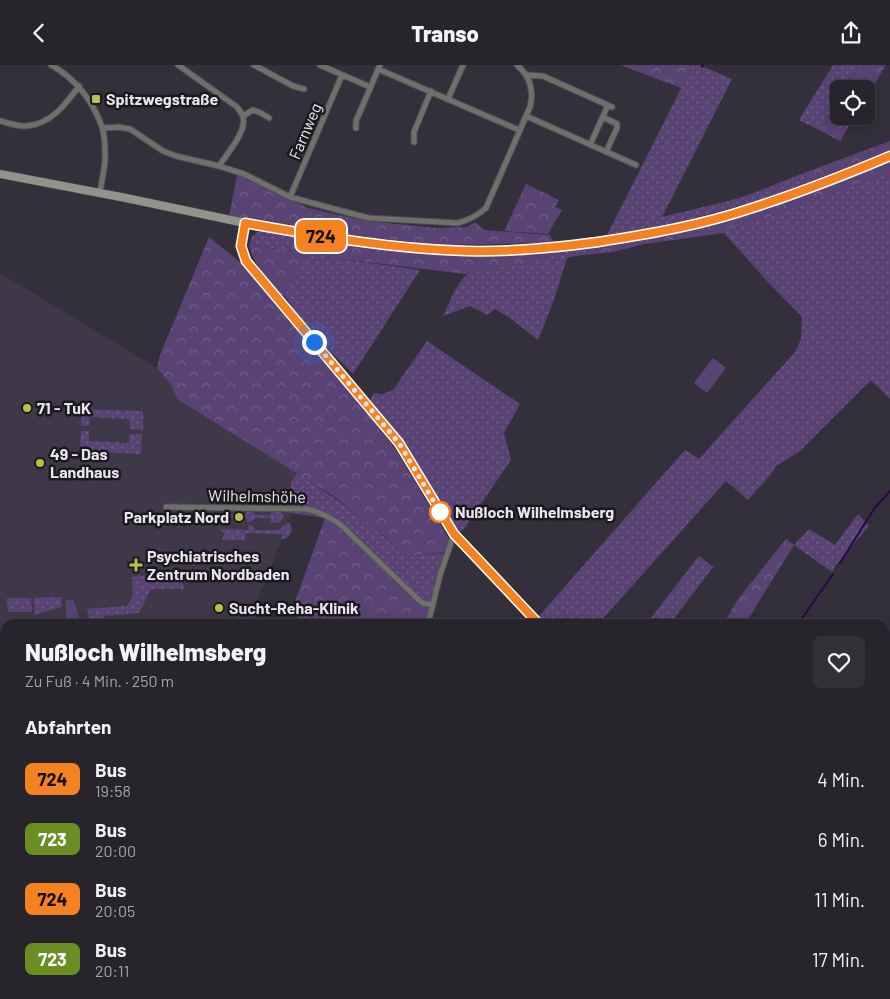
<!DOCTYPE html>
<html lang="de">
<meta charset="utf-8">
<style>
:root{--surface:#27242c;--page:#333038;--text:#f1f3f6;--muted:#a4a4a9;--line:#434148}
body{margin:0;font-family:Barlow,sans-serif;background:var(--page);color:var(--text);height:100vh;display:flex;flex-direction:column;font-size:19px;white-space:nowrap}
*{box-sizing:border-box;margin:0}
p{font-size:16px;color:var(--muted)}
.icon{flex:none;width:28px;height:28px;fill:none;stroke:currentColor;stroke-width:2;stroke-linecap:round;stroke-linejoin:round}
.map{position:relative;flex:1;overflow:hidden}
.details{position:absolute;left:0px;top:554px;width:890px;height:381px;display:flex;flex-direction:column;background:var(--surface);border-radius:15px 15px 0 0;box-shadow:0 2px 12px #0003,0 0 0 1px var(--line)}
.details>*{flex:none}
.badge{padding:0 10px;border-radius:8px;font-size:18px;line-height:32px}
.tools{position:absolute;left:830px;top:15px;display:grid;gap:10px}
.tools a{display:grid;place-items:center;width:45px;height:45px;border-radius:8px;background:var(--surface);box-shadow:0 2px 12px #0003,0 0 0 1px var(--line);font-size:25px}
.you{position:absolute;width:25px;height:25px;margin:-12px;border:4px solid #fff;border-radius:50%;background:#1a73e8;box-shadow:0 0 0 8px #1a73e833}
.map>.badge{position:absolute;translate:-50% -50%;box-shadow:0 0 0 2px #fff}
h2{padding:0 25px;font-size:19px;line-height:45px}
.round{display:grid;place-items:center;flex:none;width:52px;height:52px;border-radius:8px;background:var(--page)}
.headline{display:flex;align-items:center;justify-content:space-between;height:85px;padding:0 25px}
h1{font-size:24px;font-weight:800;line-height:38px}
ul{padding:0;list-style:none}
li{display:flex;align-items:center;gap:15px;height:60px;padding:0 25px}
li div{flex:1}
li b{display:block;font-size:19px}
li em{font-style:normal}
li .badge{min-width:55px;font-weight:700;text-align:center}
header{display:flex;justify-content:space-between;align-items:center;height:65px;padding:0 25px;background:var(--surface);font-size:22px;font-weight:800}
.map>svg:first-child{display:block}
.built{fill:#3f3849}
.grass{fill:url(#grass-dots)}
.forest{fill:url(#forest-crowns)}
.pitch{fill:#594375}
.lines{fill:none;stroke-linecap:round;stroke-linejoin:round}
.stream{stroke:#2a0648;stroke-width:2}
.street-casing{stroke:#514d58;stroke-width:7}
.secondary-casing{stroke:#514d58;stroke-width:9}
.primary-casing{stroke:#514d58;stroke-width:11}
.street{stroke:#6f706a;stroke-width:5}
.secondary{stroke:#929389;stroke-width:8}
.primary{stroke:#acada1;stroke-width:9}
.line-casing{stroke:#fff;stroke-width:11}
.line{stroke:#f58220;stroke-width:8}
.walk{stroke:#e9e6ee;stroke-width:5;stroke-dasharray:0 9}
.poi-dot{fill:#b9c046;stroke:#1b191e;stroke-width:2}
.stop-dot{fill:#fff;stroke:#f58220;stroke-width:2.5}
.labels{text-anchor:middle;stroke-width:5;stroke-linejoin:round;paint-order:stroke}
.poi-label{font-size:16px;font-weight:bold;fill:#e9e6ee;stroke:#1b191e;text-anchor:start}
.street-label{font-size:16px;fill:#e9e6ee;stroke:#1b191e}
.stop-label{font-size:16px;font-weight:bold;fill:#e9e6ee;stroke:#1b191e;text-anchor:start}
</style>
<header><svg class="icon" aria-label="back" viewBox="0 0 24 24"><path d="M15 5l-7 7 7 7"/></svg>Transo<svg class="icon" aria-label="share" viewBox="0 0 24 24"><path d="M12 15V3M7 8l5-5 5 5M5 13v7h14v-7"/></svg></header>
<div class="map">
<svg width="890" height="934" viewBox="0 0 890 934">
<defs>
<pattern id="grass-dots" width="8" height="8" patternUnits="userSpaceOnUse" patternTransform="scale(1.25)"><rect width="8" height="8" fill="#594375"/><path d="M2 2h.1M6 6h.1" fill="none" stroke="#715e89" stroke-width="1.8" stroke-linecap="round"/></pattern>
<pattern id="forest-crowns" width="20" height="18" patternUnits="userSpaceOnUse" patternTransform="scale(1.25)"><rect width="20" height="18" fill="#594375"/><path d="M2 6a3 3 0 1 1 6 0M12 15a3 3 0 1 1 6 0" fill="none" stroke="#715e89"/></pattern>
</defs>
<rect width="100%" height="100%" fill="#34303b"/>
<path class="built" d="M0 208 157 303 172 321 177 334 297 408 291 417V448L286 465 257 535 254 559H5V776L0 786Z"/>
<path class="grass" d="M693 0H699L732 14 662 152 740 133 804 108 808 119C742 141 676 160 606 172Z
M833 0H865L850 14 845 24H839V34L821 66 799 55Z
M890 107V334L871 315 800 386 776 401 771 409 748 435 726 416 598 559H545L539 551 685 385 699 394 795 287 801 274 802 252 767 216 724 168Z
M260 165 297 171 311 185 327 187 326 192 420 205 353 309 308 264 284 230 309 188 249 180 252 172Z
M575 185V191L567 193 554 235 538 275 510 253 495 244 487 250 470 241 443 251C452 233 460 206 481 202L484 204 531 198 544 187Z
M427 276 520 339 504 368 511 395 463 465 459 467 443 444 417 397 370 335 374 328 383 329 393 325Z
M82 344 143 346V365L130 364 129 354 90 352 89 361H81Z
M81 366H89V376L129 378V369H142L141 389 80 386Z
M297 408C336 433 373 460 407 492L451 487 445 503 435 541 424 544 344 465 325 453 291 448V417Z
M249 445 253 446 254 450H269L272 446H279L284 450 281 457 271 458V453H256L251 457H247V453L226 452 221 456 227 449 245 450Z
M193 449H222L216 456C208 456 199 458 193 451Z
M858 449 869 461 836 500 832 507 794 480 809 464 835 480Z
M288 458H290L292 465C290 470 288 474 282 474V469L246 468 245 475H222L224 469 217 461 221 464 248 465V460H251L255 465H278Z
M699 491 713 502 670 559H646Z
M140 510 155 516 181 515 184 522 182 527V524H151L139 548 104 551 101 559H90L87 544 127 541 133 531 132 512Z
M62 532 61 542 34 550V533Z
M7 533H31L32 547H8Z
M5 776V828L0 838V786Z"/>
<path class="forest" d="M621 0H693L681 23Z
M865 0H886L866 33V24H845L850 14Z
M839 34V51H855L840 76 821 66Z
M890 76V87L808 119 804 108Z
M890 96V107L724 168 644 179 613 187 575 191V185C636 175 699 165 758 146 802 131 846 112 890 96Z
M237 110 263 120 308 143 366 156 437 163 467 162 475 157 484 165 550 170 554 178C512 178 471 181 429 179 362 176 295 164 229 151Z
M526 119 559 135 555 142 562 145 548 169 504 166Z
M297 171 384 183 544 187V193L531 198 483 204 481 202 465 209 325 192 327 187 294 183Z
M209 172 241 198 351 328 396 385 449 474 444 487 407 492 384 471 332 430 177 334 172 321 157 303 160 290Z
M249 180 310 188 284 230H280C268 214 253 199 249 180Z
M325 453 344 465 424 544 435 541 431 559H307L291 548Z
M786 474 794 480 745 559H723L739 533Z
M66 535 74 536 81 559H66Z
M885 877 890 878V934H201L199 930H885Z"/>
<path class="pitch" d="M713 293 726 303 707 328 694 318Z"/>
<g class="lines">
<path class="stream" d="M702 2 703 0
M840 498 874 444 890 426
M798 559 833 509"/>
<defs>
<path id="street" d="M51 0C75 13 93 36 102 62 105 70 105 81 105 89 106 102 101 116 100 128
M178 0 237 42C239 45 242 48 243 52 247 66 227 89 219 101
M254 0 293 21 304 24
M320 0 370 22
M378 4 519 65
M527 10 543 11 612 42
M448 34 463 0
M243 51 253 45 261 48 269 53
M526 51 636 100
M603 52 617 59V63L606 87
M0 56C8 58 19 62 27 61 51 59 66 39 79 21
M103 63 119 62 130 64 163 86 176 91 219 101 244 109 290 132 353 149 369 153 458 158C469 155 477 151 486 143L530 42C534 26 530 11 517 0
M356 63V56L380 0
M414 77V67L431 26
M590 80 608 40
M290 132 342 10
M166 442 307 444C320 447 330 452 341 460L419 535 423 538 432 540
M428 559 440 510 454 469"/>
<path id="secondary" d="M0 109 126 133 245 158 241 181 247 196 399 378 454 469 539 559
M885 787 890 789"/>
<path id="primary" d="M245 158C318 171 392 183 466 186 510 187 554 183 598 177 650 169 702 160 752 143 799 128 844 109 890 91"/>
</defs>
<use href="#street" class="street-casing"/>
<use href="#secondary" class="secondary-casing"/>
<use href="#primary" class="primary-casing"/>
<use href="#street" class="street"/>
<use href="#secondary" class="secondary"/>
<use href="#primary" class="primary"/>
</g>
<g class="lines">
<defs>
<path id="line" d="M539 559 454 469 399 378 246 196 241 181 245 158C318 171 392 184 466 186 510 187 554 183 598 177 650 169 702 160 752 143 799 128 845 110 890 91"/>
</defs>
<use href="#line" class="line-casing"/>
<use href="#line" class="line"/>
<path class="walk" d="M314 277 399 378 443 452 440 447"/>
</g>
<g class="poi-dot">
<rect x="91" y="29" width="10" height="10" rx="2.5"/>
<circle cx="27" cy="343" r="5"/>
<circle cx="40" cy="398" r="5"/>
<circle cx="239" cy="452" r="5"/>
<path d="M133.5 492.5h5v5h5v5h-5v5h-5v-5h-5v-5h5z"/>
<circle cx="219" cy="543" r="5"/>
</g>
<circle class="stop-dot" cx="440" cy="447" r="10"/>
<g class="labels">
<g class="poi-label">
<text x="106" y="40">Spitzwegstraße</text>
<text x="37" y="349">71 - TuK</text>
<text x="50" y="395">49 - Das<tspan x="50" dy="18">Landhaus</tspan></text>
<text x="229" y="458" text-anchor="end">Parkplatz Nord</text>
<text x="147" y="497">Psychiatrisches<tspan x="147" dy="18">Zentrum Nordbaden</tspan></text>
<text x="229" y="549">Sucht-Reha-Klinik</text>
</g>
<g class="street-label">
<text transform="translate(305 66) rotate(-67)" y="6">Farnweg</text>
<text transform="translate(257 431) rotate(1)" y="6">Wilhelmshöhe</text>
</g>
<g class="stop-label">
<text x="455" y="453">Nußloch Wilhelmsberg</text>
</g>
</g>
</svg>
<div class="tools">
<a><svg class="icon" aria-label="locate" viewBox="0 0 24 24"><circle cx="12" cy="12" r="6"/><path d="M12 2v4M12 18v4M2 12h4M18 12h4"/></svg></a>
</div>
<div class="you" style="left:314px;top:277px"></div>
<b class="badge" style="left:321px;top:171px;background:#f58220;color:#111">724</b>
<section class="details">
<div class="headline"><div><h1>Nußloch Wilhelmsberg</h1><p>Zu Fuß · 4 Min. · 250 m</p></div><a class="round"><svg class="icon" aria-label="heart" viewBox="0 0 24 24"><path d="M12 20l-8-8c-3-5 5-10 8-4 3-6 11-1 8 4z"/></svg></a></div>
<h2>Abfahrten</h2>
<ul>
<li><span class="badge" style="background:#f58220;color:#111">724</span><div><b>Bus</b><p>19:58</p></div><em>4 Min.</em></li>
<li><span class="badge" style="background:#6b8e23;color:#fff">723</span><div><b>Bus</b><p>20:00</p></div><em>6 Min.</em></li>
<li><span class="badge" style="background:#f58220;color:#111">724</span><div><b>Bus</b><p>20:05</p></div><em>11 Min.</em></li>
<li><span class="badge" style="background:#6b8e23;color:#fff">723</span><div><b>Bus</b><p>20:11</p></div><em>17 Min.</em></li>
</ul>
</section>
</div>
